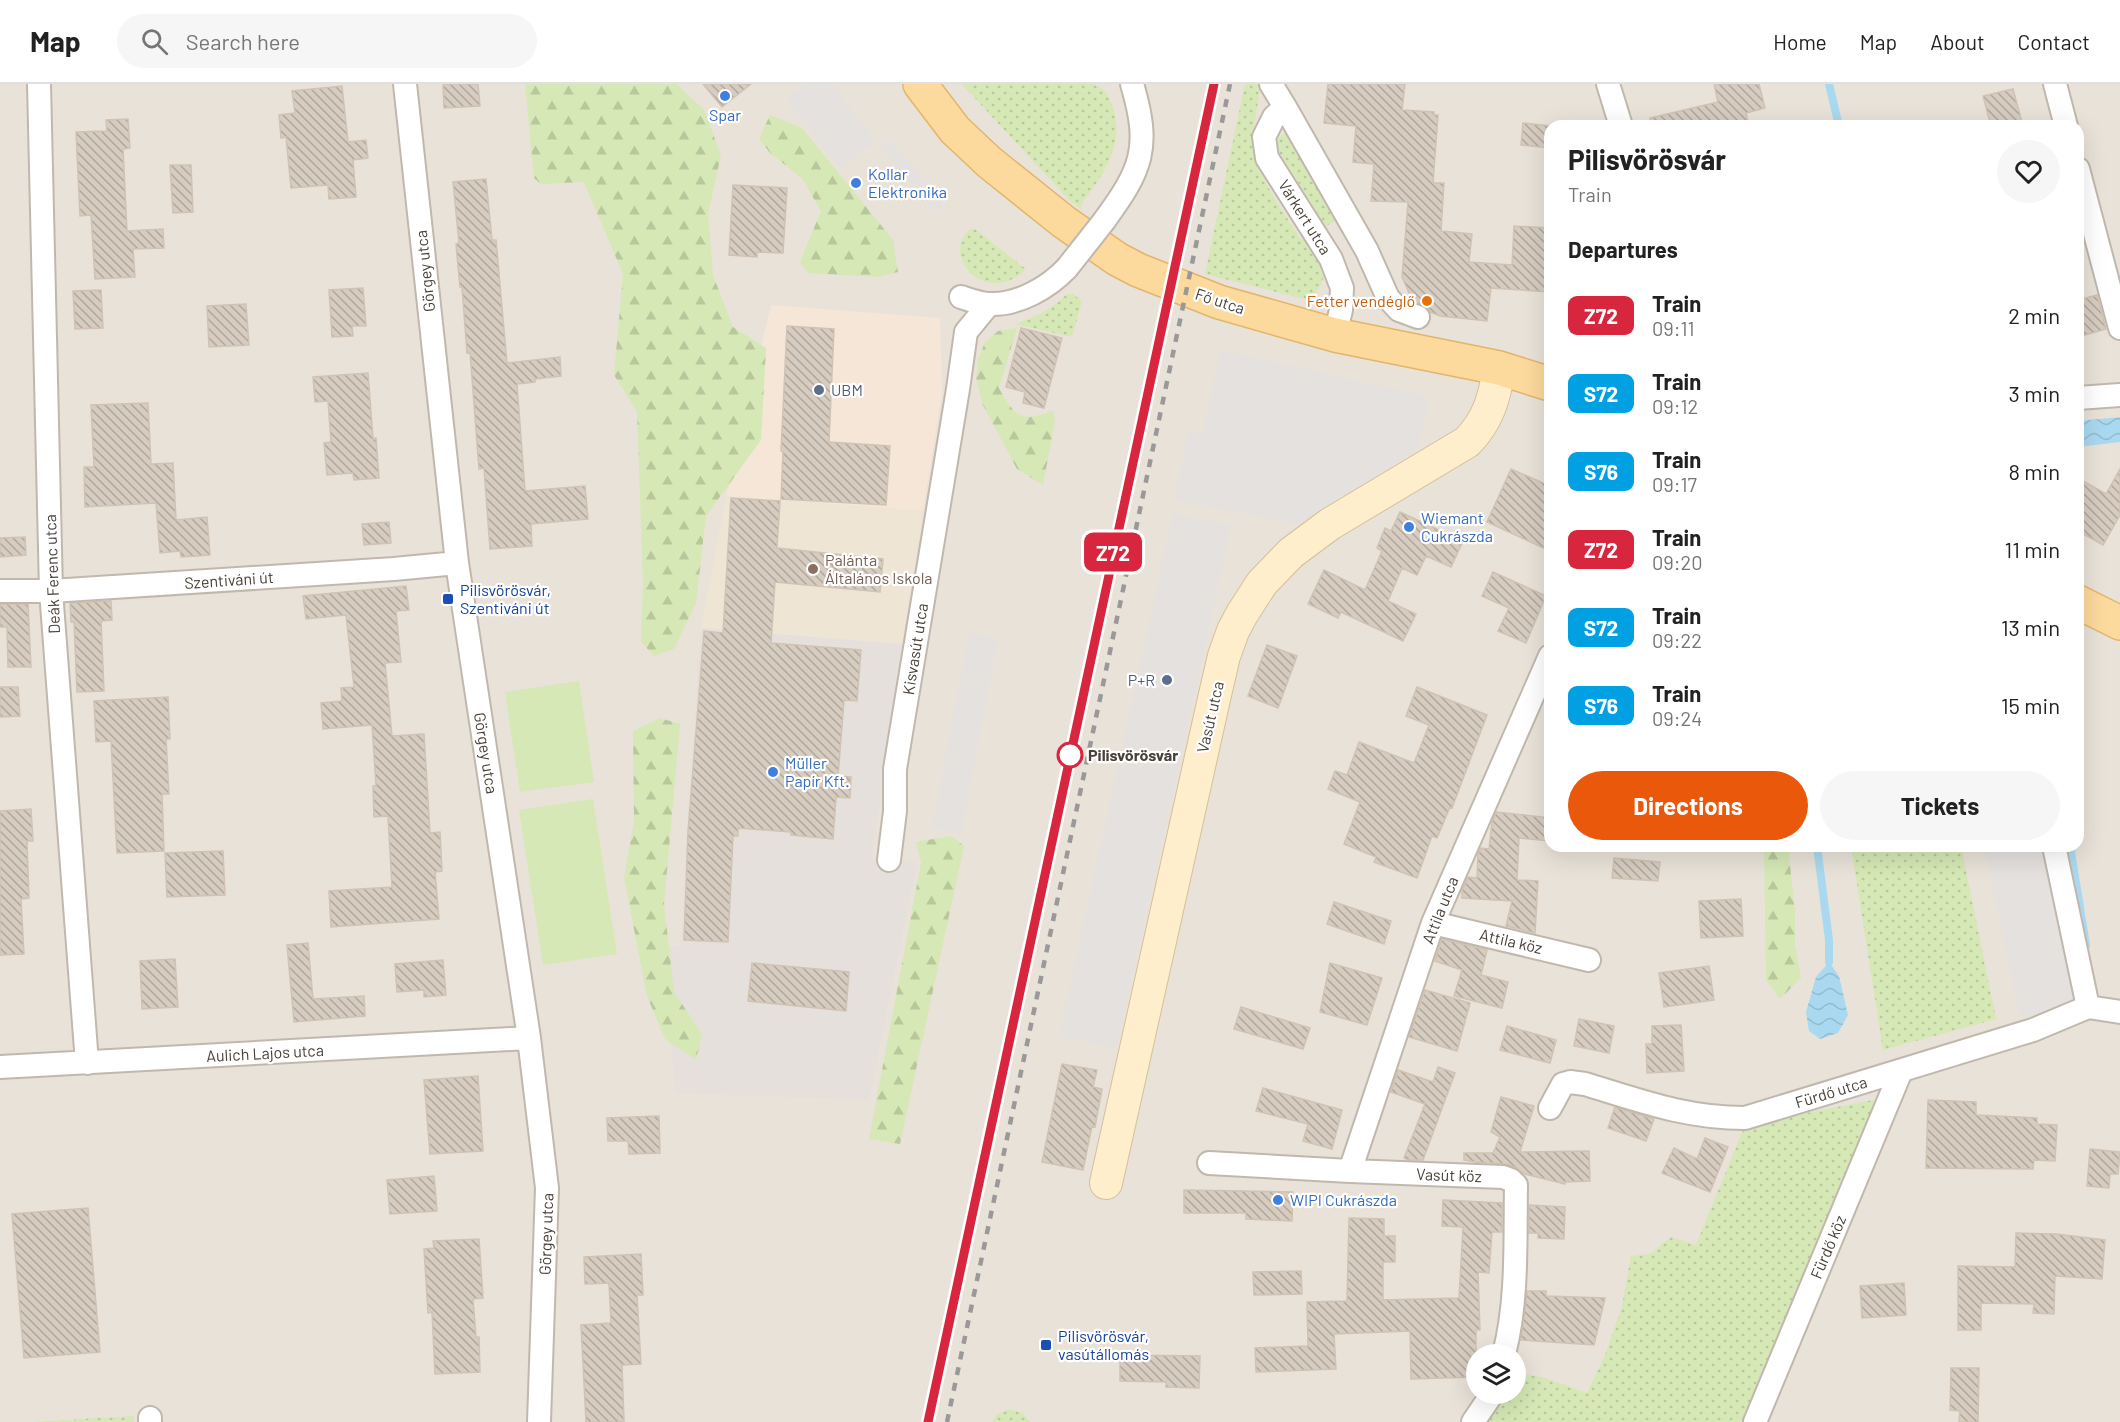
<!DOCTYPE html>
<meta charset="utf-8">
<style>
:root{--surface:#fff;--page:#f6f6f6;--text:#222;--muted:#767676;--line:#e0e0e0;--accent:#ea580c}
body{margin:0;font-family:Barlow,sans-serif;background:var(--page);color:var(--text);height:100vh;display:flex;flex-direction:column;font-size:22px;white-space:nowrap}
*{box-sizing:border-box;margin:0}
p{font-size:20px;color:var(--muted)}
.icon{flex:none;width:33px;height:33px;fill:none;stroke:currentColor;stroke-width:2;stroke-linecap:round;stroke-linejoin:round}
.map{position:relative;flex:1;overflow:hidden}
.sheet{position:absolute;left:1544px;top:36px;width:540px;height:732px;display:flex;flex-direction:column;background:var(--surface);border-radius:18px;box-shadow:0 6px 24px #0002}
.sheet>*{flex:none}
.badge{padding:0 12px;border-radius:9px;font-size:21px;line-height:39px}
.tools{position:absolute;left:1466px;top:1260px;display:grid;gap:12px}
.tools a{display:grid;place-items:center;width:60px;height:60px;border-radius:50%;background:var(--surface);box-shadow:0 6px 24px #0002;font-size:30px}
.map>.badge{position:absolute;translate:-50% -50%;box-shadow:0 0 0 3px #fff}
h2{padding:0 24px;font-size:22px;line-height:54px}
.round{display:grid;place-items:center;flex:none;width:63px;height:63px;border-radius:32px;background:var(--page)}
.head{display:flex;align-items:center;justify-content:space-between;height:102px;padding:0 24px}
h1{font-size:28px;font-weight:700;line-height:45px}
.cta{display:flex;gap:12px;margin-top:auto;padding:12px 24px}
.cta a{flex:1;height:69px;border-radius:36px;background:var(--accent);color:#fff;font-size:24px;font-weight:700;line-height:69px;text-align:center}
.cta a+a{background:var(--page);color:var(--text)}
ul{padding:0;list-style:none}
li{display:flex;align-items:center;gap:18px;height:78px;padding:0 24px}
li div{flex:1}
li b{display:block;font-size:22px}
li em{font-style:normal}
li .badge{min-width:66px;font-weight:700;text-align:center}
header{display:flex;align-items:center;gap:36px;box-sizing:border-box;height:84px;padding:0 30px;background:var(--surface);border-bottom:2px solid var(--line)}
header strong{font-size:28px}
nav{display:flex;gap:33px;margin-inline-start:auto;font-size:21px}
.search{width:420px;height:54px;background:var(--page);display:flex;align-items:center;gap:15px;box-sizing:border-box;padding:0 21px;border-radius:33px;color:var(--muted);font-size:22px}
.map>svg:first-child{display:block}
.residential{fill:#e9e2d9;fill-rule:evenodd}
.commercial{fill:#f6e6d7}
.industrial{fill:#e5e0dc}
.education{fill:#eee5d5}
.grass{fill:url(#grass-dots)}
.forest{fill:url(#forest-firs)}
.garden{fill:#d5e8b5}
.parking{fill:#e4e1df}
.water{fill:url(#water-waves)}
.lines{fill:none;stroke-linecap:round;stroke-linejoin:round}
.stream{stroke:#a9d9f0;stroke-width:8}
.building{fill:url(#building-back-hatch);stroke:#d1c3b3;stroke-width:1.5}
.street-casing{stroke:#c1b8ad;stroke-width:26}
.secondary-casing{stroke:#d4c09b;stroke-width:34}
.primary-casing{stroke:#e3b56b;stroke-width:36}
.street{stroke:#fff;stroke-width:22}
.secondary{stroke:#feeecc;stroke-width:32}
.primary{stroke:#fcd99c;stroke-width:33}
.rail{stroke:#999;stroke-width:4.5;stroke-dasharray:8 8;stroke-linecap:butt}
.street-bridge-casing{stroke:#c1b8ad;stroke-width:26;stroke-linecap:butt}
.street-bridge{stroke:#fff;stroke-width:22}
.line-casing{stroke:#fff;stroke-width:14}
.line{stroke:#d7263d;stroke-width:9}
.shop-dot{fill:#3f7fe0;stroke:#fff;stroke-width:2}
.food-dot{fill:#e8710a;stroke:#fff;stroke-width:2}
.service-dot{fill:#5c6f8a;stroke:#fff;stroke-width:2}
.education-dot{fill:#8d6e63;stroke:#fff;stroke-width:2}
.transit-dot{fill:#1a4fb4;stroke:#fff;stroke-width:2}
.stop-dot{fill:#fff;stroke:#d7263d;stroke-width:3}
.labels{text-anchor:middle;stroke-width:4.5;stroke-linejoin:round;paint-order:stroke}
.shop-label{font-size:16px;fill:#366cbe;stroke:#fff;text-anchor:start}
.street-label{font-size:16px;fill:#494138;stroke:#fff}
.food-label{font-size:16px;fill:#c56008;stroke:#fff;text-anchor:end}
.service-label{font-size:16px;fill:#4e5e75;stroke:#fff;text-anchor:start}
.education-label{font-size:16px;fill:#785e54;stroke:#fff;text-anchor:start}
.transit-label{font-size:16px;fill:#164399;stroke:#fff;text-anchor:start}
.stop-label{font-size:16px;font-weight:bold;fill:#494138;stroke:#fff;text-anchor:start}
</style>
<header>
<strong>Map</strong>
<div class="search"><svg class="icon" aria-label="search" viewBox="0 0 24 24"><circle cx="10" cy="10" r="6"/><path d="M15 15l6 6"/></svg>Search here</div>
<nav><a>Home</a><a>Map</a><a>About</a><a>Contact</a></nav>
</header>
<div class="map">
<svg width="2120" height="1338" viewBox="0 0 2120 1338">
<defs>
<pattern id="grass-dots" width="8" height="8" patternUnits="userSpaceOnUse" patternTransform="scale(1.5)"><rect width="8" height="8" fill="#d5e8b5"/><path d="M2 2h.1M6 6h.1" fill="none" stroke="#b8c89c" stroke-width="1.8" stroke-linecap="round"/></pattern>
<pattern id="forest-firs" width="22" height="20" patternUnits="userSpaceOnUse" patternTransform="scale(1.5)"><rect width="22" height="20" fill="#d5e8b5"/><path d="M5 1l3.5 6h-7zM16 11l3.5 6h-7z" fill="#b8c89c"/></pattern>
<pattern id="water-waves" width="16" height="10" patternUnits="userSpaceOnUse" patternTransform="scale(1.5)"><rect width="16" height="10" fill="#a9d9f0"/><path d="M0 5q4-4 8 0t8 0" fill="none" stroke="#93bbcf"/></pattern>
<pattern id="building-back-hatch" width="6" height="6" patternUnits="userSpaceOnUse" patternTransform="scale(1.5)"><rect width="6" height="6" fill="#d7ccc0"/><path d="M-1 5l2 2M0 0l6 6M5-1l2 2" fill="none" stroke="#b0a79d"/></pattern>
</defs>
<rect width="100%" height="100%" fill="#f5f1eb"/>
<path class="residential" d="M0 0H2120V1338H0ZM1550 42H2078V762H1550ZM1476 1270H1515V1310H1476Z"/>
<path class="commercial" d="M771 221 940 234 942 310 923 427 726 412Z"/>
<path class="industrial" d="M701 544 902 560 872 774 917 778 869 1016 675 1009 664 863 681 862 686 758Z"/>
<path class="education" d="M726 412 923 427 902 560 701 544Z"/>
<path class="grass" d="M962 0H1093C1106 5 1109 12 1113 24 1125 61 1103 91 1082 119L1081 125 1070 117Z
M1245 0H1260C1259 20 1253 41 1252 61 1252 85 1288 134 1301 156L1307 152C1321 178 1335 192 1309 216L1205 190Z
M1287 47 1341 134 1326 142 1280 70 1276 61 1277 55Z
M975 145 1026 185C987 224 940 173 969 146Z
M1067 210H1073L1082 217 1072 253 1015 240C1036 233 1052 225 1067 210Z
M1851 762H1961L1996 935 1883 966Z
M1873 1016 1876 1023 1744 1338H1486L1502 1310H1515V1292C1535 1287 1567 1302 1587 1309L1605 1271 1622 1222 1631 1172 1650 1170 1671 1153 1696 1161 1745 1041Z
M1009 1325 1023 1329 1030 1338H992L997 1330Z
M134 1332V1338H31Z"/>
<path class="forest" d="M525 0H677L704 26 721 71 708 130 713 191 733 243 766 264 761 356 706 432 696 519 674 565 654 572 641 558 643 500 637 327 614 291 623 190 584 98 541 100 534 94Z
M770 31 802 44 893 156 898 188 878 193 808 189 800 178 821 127 802 94 771 70 759 55Z
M1017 244 999 304C1014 332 1022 340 1053 326L1055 337 1043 401 1017 385 983 321 976 294 978 276 985 258 998 247Z
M660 634 680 640 664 820 674 908 702 950 696 976 665 955 647 912 624 794 634 736 633 647Z
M951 752 964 762 900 1060 869 1055 921 779 916 758Z
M1764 762H1788L1795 828V861L1801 894 1780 915 1766 896Z"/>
<path class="garden" d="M579 597 594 698 520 708 505 608Z
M593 715 617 870 543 881 519 726Z"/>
<path class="parking" d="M806 0H832L876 57 840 85 786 15Z
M889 54 944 121 935 129 880 61Z
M1220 266 1429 313 1419 363 1306 442 1174 416 1188 348 1203 350Z
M1173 429 1231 442 1116 965 1059 952Z
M969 549 998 554 961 749 932 744Z
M1984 762H2032L2056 773 2086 912 2020 934Z"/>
<path class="water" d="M2120 333V358L2078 363V337Z
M1829 878 1839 892 1848 931 1838 949 1820 955 1809 947 1806 928 1816 893Z"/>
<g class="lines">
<path class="stream" d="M1829 0 1839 42
M1817 762 1829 856V878
M2070 762 2086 861"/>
</g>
<path class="building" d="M443 0H478L480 22 444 24Z
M703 0H751L722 23Z
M1328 0H1405L1402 26 1434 28V31H1438L1433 99H1444L1441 147 1472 150 1469 178 1512 181 1514 142 1550 144V208L1491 204 1487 237 1440 232 1430 228 1428 224 1417 218 1410 211 1402 193 1408 118 1371 117 1374 80 1353 78 1356 42 1324 39Z
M1714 0H1759L1765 24 1746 29 1749 42H1651L1650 34 1718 18Z
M342 2 348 58 366 56 368 74 353 76 356 113 329 115 328 101 291 104 286 53 281 54 279 31 295 29 292 7Z
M2013 5 2023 42H1991L1983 12Z
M128 35 130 64 123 65 127 147 163 145 164 164 133 165 135 193 95 195 91 131 80 132 76 48 107 47 106 36Z
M1523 39 1550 42V64L1521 61Z
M170 81H191L193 128 173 129Z
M486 95 492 156H496L507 279 560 273 561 292 535 295V298L517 300 525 407 585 402 588 435 531 440 532 462 490 465 484 384 479 385 470 268 467 269 462 203H460L456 160 459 159 453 98Z
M733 101 787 104 783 169 757 168V173L729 171Z
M363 204 366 242H352L353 252 332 253 329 206Z
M101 206 103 244 75 245 73 207Z
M2097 211 2106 245 2078 253V216Z
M246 220 249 261 209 263 207 222Z
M787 242 834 245 829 358 890 362 886 421 781 415 783 367H781Z
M1021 244 1062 254 1044 324 1023 319 1025 308 1006 303Z
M368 289 373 355 376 354 379 394 354 396 353 389 327 391 324 359 331 358 328 317 315 318 313 293Z
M148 319 151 380 173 379 176 436 207 433 210 471 181 473 180 467 160 469 156 419 85 423 84 383H94L91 321Z
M1511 385 1550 402V467L1487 438Z
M2120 385V431L2103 461 2078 447V394L2106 410Z
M731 414 780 417 777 464 883 475 880 508 775 498 771 559 861 566 857 617 844 616 838 692 851 693 850 714 836 713 833 755 791 751V748L738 744V752H733L728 858 684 856 688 748 704 547 723 549Z
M1400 428 1463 457 1451 483 1426 472 1417 491 1402 484 1388 517 1416 530 1403 557 1341 528 1338 534 1308 520 1324 486 1365 506 1382 467 1377 464 1385 444 1391 447Z
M389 438 391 459 364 461 362 440Z
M25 453 26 471 0 473V454Z
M1493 488 1546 512 1526 559 1498 547 1509 524 1482 512Z
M406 502 409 526 396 527 401 578 385 579 392 652 424 650 430 749 440 748 442 787 435 788 439 835 331 843 329 807 392 803 388 732 374 733 373 702H376L372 641 323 645 321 619 342 617 341 604 354 603 346 531 306 535 303 512Z
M111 517 112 536 101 537 104 607 77 608 74 538H71L70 519Z
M0 520H28L31 583H8L7 543H0Z
M1267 561 1297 572 1278 624 1248 612Z
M0 603H18L20 632 0 633Z
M1417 603 1487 631 1452 724 1450 723 1437 754 1432 752 1417 794 1374 778 1376 773 1344 760 1360 718 1328 705 1335 687 1347 691 1359 658 1414 679 1429 641 1406 632Z
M168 613 170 655H166L169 710H162L164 767 117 769 111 657 96 658 94 617Z
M31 725 33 757H27L29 814 21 815 24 870 0 871V727Z
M1496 728 1550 734V757L1519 754 1517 796 1538 797 1535 849 1506 842 1512 817 1462 814V807L1468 793 1477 794 1478 770 1481 764 1489 765 1492 738Z
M223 767 225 811 167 813 165 769Z
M1614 774 1660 778 1658 797 1612 794Z
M1741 815 1743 852 1701 854 1699 817Z
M1334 818 1391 837 1384 860 1327 840Z
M1442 855 1487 866 1481 891 1508 898 1502 924 1454 912 1462 886 1435 877Z
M308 859 313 915 364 912 365 932 294 938 287 861Z
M175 875 178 923 142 925 140 877Z
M443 876 446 911 424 913V906L397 908 395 880Z
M752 879 849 888 846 927 748 917Z
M1330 879 1382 894 1367 941 1320 928Z
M1709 882 1714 916 1664 923 1659 889Z
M1425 906 1470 919 1457 967 1409 953Z
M1241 923 1310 944 1303 965 1234 945Z
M1579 935 1614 942 1609 969 1574 962Z
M1681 941 1684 987 1647 989 1646 960H1652V942Z
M1507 942 1556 956 1550 979 1500 966Z
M1062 980 1097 986 1093 1003 1102 1005 1095 1043 1092 1042 1083 1086 1042 1078Z
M1438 983 1455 989 1423 1076H1408L1404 1074 1425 1020 1391 1008 1398 986 1433 998Z
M478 992 483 1067 430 1070 424 996Z
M1263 1004 1342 1026 1332 1065 1303 1057 1308 1040 1256 1027Z
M1501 1013 1534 1022 1520 1068 1589 1067 1590 1097 1565 1098V1100L1525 1090 1516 1084 1507 1080 1475 1078 1464 1076V1069H1493L1500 1053 1491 1048Z
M1928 1016 1976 1018V1031L2037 1034V1040L2057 1041 2055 1077 2034 1076 2033 1085 1926 1084Z
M1615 1023 1654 1035 1646 1057 1608 1044Z
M659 1032 660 1069 629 1070 628 1057H608L607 1034Z
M1705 1054 1728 1063 1710 1108 1662 1089 1674 1064 1697 1075Z
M2090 1065 2120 1068 2118 1090H2110L2109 1104 2087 1102Z
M434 1092 437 1127 390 1130 387 1096Z
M1184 1106 1293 1108 1292 1137 1246 1135V1129H1184Z
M1443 1116 1502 1119V1148H1492L1489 1189 1478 1188 1480 1246H1476V1293L1411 1295 1410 1247 1334 1250 1336 1285 1256 1288 1255 1264 1308 1262 1307 1218 1347 1217 1349 1134 1384 1135V1152H1395V1178H1383V1216L1459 1214 1463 1143 1442 1142Z
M1529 1121 1565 1123 1564 1155 1538 1154V1149H1529Z
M88 1124 100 1268 24 1274 12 1130Z
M2016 1149 2056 1150 2105 1156 2102 1195 2055 1192 2054 1230 2033 1229 2034 1220 1981 1219V1246H1958V1182L2015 1183Z
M479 1155 483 1214 473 1215 476 1253H479L480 1288 435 1290 432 1228 428 1229 424 1165 434 1164 433 1157Z
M641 1170 643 1211H637L641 1280 622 1281 624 1338H586L581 1241 611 1239 609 1199 585 1200 584 1173Z
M1301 1187 1302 1210 1254 1211 1253 1188Z
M1904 1199 1906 1231 1862 1234 1860 1202Z
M1527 1207H1546V1212L1605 1214 1594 1261 1521 1256Z
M1120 1271 1200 1272 1199 1304 1166 1303V1298L1120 1297Z
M1951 1284H1979L1978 1338H1959L1960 1327 1950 1326Z"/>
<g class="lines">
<defs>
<path id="street" d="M39 0 51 507 87 979
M405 0 457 479 529 954 547 1104 539 1338
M1271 0 1285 23 1274 33 1264 53 1267 74 1331 175 1342 204 1341 226 1335 251
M1608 0 1621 42
M2055 0 2066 42
M1285 23 1367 167 1388 214 1399 226 1418 233
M2078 85 2120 244
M1104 137C1142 85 1151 64 1132 0
M961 213C970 216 981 220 990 220 1018 221 1048 204 1067 184
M2078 314 2120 311
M0 507H51L394 485 457 479
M2054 762 2088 923
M889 776 895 727V685L958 305 966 248 989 220
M1433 839 1589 876
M0 983 529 954
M1550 1024 1563 1000 1570 998 1585 1000C1641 1017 1686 1034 1745 1034L2033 946 2088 923 2120 928
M1209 1079 1350 1087 1503 1093 1511 1096 1516 1101C1515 1157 1518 1216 1504 1270
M1350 1087 1433 839 1550 572
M150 1334V1338
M1473 1338 1492 1310
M1755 1338 1901 987"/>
<path id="secondary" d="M1106 1099 1214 615 1224 572 1233 547 1242 530 1262 499 1291 469 1330 440 1467 358C1488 337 1495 313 1499 284"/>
<path id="primary" d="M920 0 955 46 989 78 1064 138 1117 175 1138 186 1219 218 1335 251 1499 284 1550 300
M2078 518 2120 539"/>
</defs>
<use href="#street" class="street-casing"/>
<use href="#secondary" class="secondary-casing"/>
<use href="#primary" class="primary-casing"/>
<use href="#street" class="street"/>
<use href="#secondary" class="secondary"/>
<use href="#primary" class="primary"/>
<path class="rail" d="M928 1338 1214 0
M947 1338 1230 0"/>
<defs>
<path id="street-bridge" d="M1067 184 1104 137"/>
</defs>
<use href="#street-bridge" class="street-bridge-casing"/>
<use href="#street-bridge" class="street-bridge"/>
</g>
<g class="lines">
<defs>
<path id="line" d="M928 1338 1214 0"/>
</defs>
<use href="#line" class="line-casing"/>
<use href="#line" class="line"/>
</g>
<g class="shop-dot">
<circle cx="725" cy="12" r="6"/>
<circle cx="856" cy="99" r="6"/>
<circle cx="1409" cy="443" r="6"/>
<circle cx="773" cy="688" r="6"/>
<circle cx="1278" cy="1116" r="6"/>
</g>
<circle class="food-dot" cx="1427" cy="217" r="6"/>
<g class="service-dot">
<circle cx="819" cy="306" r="6"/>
<circle cx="1167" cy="596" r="6"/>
</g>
<circle class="education-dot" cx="813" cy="485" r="6"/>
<g class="transit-dot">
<rect x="442" y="509" width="12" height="12" rx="3"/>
<rect x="1040" y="1255" width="12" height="12" rx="3"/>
</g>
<circle class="stop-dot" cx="1070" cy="671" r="12"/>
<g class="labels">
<g class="shop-label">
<text x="725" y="37" text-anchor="middle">Spar</text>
<text x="868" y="96">Kollar<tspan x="868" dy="18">Elektronika</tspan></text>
<text x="1421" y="440">Wiemant<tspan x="1421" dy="18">Cukrászda</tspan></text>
<text x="785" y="685">Müller<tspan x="785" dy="18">Papír Kft.</tspan></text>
<text x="1290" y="1122">WIPI Cukrászda</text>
</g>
<g class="street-label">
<text transform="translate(1305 133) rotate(58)" y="6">Várkert utca</text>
<text transform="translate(425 187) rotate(-96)" y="6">Görgey utca</text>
<text transform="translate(1220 217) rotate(18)" y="6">Fő utca</text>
<text transform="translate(52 490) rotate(-92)" y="6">Deák Ferenc utca</text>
<text transform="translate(229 496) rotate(-4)" y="6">Szentiváni út</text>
<text transform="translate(915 565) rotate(-81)" y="6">Kisvasút utca</text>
<text transform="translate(1210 633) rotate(-77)" y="6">Vasút utca</text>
<text transform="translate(486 669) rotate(81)" y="6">Görgey utca</text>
<text transform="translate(1440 826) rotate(-68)" y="6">Attila utca</text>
<text transform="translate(1511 857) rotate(13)" y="6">Attila köz</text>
<text transform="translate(265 969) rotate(-3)" y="6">Aulich Lajos utca</text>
<text transform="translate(1831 1008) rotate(-17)" y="6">Fürdő utca</text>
<text transform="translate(1449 1091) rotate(2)" y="6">Vasút köz</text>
<text transform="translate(546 1150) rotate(-88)" y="6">Görgey utca</text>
<text transform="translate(1828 1163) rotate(-67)" y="6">Fürdő köz</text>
</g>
<g class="food-label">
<text x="1415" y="223">Fetter vendéglő</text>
</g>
<g class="service-label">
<text x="831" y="312">UBM</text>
<text x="1155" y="602" text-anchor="end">P+R</text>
</g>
<g class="education-label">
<text x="825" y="482">Palánta<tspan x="825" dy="18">Általános Iskola</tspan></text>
</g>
<g class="transit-label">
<text x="460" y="512">Pilisvörösvár,<tspan x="460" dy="18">Szentiváni út</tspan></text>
<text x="1058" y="1258">Pilisvörösvár,<tspan x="1058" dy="18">vasútállomás</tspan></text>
</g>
<g class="stop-label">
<text x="1088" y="677">Pilisvörösvár</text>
</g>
</g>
</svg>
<div class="tools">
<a><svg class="icon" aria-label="layers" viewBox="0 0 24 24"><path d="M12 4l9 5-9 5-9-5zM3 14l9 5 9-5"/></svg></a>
</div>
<b class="badge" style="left:1113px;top:468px;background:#d7263d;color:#fff">Z72</b>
<section class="sheet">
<div class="head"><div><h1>Pilisvörösvár</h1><p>Train</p></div><a class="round"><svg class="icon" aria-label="heart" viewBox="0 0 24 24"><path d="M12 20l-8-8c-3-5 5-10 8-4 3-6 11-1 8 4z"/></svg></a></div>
<h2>Departures</h2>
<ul>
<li><span class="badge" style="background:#d7263d;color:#fff">Z72</span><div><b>Train</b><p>09:11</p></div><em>2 min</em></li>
<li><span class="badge" style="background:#00a0e3;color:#fff">S72</span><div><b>Train</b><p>09:12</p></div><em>3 min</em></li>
<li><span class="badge" style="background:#00a0e3;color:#fff">S76</span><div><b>Train</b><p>09:17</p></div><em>8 min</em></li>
<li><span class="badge" style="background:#d7263d;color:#fff">Z72</span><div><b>Train</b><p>09:20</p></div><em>11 min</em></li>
<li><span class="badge" style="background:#00a0e3;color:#fff">S72</span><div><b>Train</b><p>09:22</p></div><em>13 min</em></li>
<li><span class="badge" style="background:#00a0e3;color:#fff">S76</span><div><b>Train</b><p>09:24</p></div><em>15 min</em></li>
</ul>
<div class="cta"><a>Directions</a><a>Tickets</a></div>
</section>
</div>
